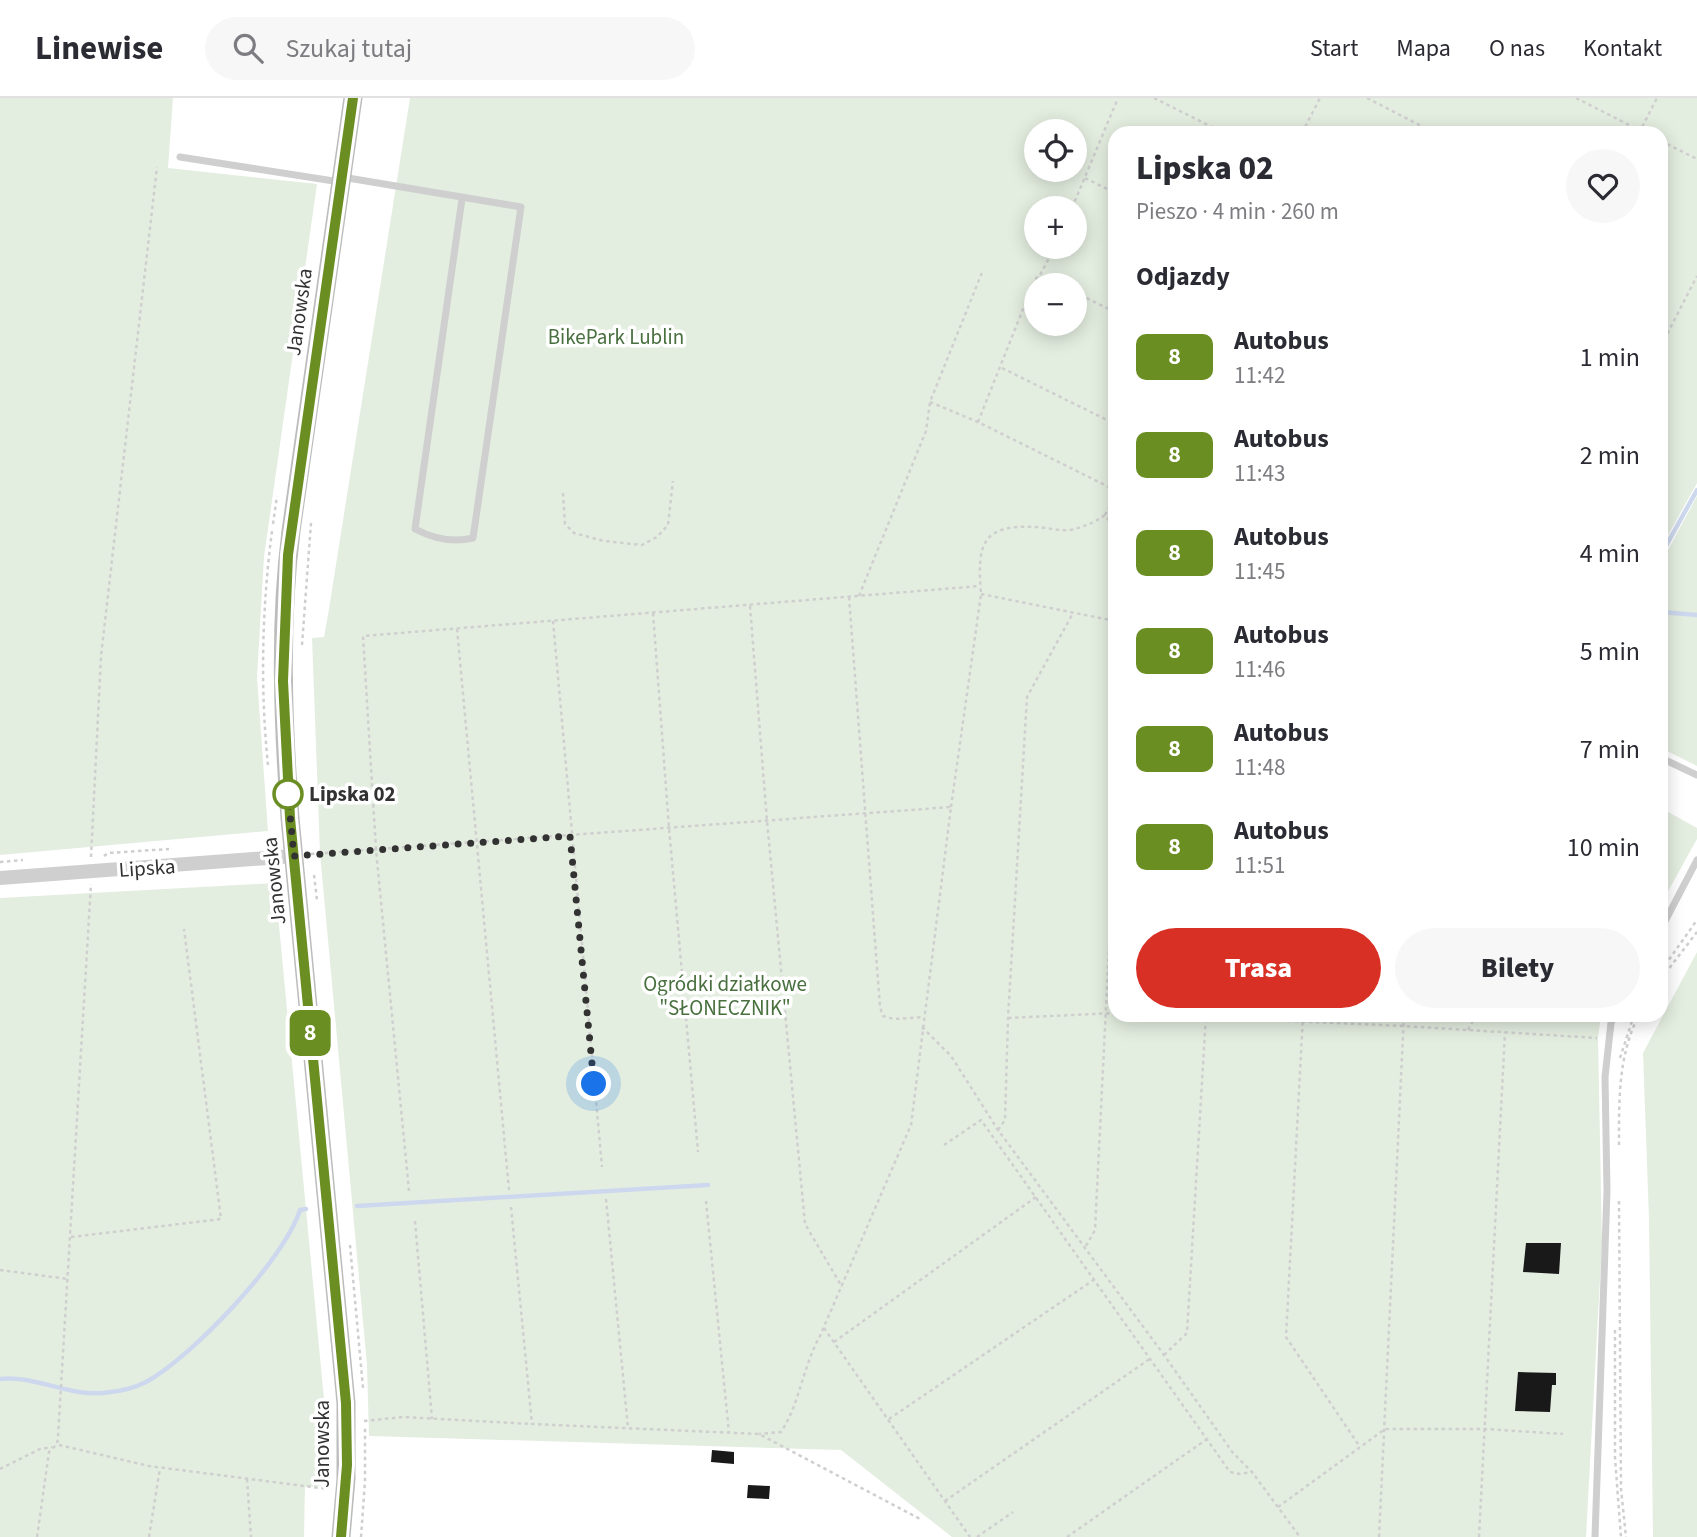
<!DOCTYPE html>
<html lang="pl">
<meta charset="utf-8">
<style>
:root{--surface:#fff;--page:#f7f7f7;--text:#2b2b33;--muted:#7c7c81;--line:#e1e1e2;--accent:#d93025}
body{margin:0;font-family:"Source Sans 3",sans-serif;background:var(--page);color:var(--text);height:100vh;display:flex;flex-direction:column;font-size:26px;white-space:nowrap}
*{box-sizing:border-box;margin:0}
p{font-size:23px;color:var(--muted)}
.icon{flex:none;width:38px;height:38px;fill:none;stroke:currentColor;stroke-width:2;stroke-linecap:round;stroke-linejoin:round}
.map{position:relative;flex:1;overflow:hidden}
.panel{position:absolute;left:1108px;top:28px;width:560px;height:896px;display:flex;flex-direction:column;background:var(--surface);border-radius:21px;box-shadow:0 4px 18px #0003}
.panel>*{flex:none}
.badge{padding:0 14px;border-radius:10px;font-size:24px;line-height:46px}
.controls{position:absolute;left:1024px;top:21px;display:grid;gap:14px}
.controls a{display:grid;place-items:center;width:63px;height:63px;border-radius:50%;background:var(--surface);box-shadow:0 4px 18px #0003;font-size:35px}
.you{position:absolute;width:35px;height:35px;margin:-18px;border:5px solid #fff;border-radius:50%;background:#1a73e8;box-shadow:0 0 0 10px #1a73e833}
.map>.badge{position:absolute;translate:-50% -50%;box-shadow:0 0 0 4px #fff}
h2{padding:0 28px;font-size:26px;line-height:63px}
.round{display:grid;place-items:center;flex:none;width:74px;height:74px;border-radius:37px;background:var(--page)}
.summary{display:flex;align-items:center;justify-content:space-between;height:119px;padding:0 28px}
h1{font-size:33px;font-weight:800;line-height:52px}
.action{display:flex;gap:14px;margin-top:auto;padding:14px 28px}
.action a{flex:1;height:80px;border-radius:42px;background:var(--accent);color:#fff;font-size:28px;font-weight:800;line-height:80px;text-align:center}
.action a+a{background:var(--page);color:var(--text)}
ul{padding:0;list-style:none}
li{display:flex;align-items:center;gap:21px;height:98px;padding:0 28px}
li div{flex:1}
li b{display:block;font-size:26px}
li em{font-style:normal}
li .badge{min-width:77px;font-weight:700;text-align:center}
header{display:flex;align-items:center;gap:42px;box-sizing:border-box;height:98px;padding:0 35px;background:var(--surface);border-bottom:2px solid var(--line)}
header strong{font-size:33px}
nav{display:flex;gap:38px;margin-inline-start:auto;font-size:24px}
.search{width:490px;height:63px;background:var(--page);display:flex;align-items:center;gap:18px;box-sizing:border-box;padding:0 24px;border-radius:38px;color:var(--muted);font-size:26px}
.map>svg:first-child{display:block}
.green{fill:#e4eee0;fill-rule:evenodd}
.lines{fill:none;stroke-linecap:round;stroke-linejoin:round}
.stream{stroke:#cdd8ee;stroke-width:4.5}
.building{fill:#191919}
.path{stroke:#cfcfcf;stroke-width:2.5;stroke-dasharray:3.5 3.5;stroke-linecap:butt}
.lane{stroke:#cfcfcf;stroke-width:7}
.street{stroke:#cfcfcf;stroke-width:14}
.secondary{stroke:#bcbcbc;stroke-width:19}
.line-casing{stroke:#fff;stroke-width:16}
.line{stroke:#6b8e23;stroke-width:10}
.walk{stroke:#323232;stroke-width:7;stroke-dasharray:0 12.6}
.stop-dot{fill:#fff;stroke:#6b8e23;stroke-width:3.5}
.labels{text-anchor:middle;stroke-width:7;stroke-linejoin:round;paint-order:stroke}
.street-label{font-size:21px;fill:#323232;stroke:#fff}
.park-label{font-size:21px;fill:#486f3e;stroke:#fff}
.stop-label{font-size:21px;font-weight:bold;fill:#323232;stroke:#fff;text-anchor:start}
</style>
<header>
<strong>Linewise</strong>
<div class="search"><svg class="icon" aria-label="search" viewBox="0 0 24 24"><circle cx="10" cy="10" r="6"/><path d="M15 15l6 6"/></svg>Szukaj tutaj</div>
<nav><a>Start</a><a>Mapa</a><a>O nas</a><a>Kontakt</a></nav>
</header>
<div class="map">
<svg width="1697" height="1439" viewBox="0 0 1697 1439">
<rect width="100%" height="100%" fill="#fff"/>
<path class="green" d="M0 0H173L168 70 317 86 264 459 257 579 268 733 0 757Z
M410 0H1697V385L1661 450V35H1115V917H1601L1598 940 1602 1145 1586 1439H952L841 1352 369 1338 367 1267 320 755 312 540 324 539 328 517ZM1036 33H1074V72H1036ZM1036 110H1074V149H1036ZM1036 187H1074V226H1036Z
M1697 398V668L1661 650V465Z
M1661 710 1697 730V741L1661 806Z
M275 785 326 1322V1387L305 1389 304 1439H0V800Z
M1697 854V1439H1653L1649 1122 1643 955Z"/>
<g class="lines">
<path class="stream" d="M1661 457 1697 392
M1661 514 1697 517
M357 1108 708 1087
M0 1281C37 1277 72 1301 110 1294 121 1293 136 1289 146 1284 192 1259 284 1162 300 1112L306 1111"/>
</g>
<path class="building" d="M1526 1145H1561L1559 1176 1523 1174Z
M1518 1274 1556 1275V1287H1552L1550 1314 1515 1313Z
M712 1352 734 1354V1366L711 1364Z
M748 1387 770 1388 769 1401 747 1400Z"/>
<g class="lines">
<path class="path" d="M1154 0 1224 35
M1367 0 1435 35
M1576 0 1645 35
M1302 35 1320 0
M1639 35 1657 0
M1661 43 1697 61
M1085 80 1115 95
M1072 110 1118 0
M1055 149 1040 177 1060 187
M1074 194 1115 214
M1661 248 1697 178
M297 260 307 187
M1002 270 1115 326
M930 304 978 324 1115 392
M978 324 1035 181 1040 177
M563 395 565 426 574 435 604 443 642 447 657 439 668 427 673 383
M1105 417 1115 399
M273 426 277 398
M981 496 1115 523
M859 498 926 333 930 304 983 172
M849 499 880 909 883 918 894 921 924 919
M750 508 767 723 805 1126 842 1189
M653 515 669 730 698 1054
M553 523 602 1069
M457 531 509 1092
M302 547 311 425
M268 667C260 590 262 510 272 433
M951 709 981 496C977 446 981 426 1037 429 1048 430 1059 433 1070 432 1083 429 1094 425 1105 417L1115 431
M311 756 951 709 911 1027 820 1238C803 1268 800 1305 781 1334L759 1336
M104 758 108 755 169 751
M91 759 101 558 157 69
M0 764 23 762
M314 777 317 802
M1661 873 1697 822
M1661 881 1697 834
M1155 917 1403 928 1597 940
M1303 917 1286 1239 1360 1349
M1008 920 1115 915
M922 929 951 958 998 1032 1164 1257 1233 1355 1252 1374 1300 1439
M1468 932 1476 917
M1620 960 1634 917
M998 1032 1005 1022 1008 920 1027 599 1073 515
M944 1047 981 1022 1230 1374 1240 1376 1252 1374
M1619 1047C1619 1003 1618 957 1639 917
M409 1093 376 752 363 538 980 488
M606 1101 628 1330
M706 1103 729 1335
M1619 1103 1621 1391 1626 1439
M511 1109 532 1326 759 1336 922 1422
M415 1123 432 1321
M71 1139 221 1121 184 831
M350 1147 363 1290
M1086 1148 1095 1132 1115 728
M0 1172 68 1181
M824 1230 970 1439
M1615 1232V1360L1621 1439
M834 1244 1036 1099
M1164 1257 1187 1235 1206 917
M889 1321 1095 1181
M364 1323 403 1319 532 1326
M59 1347 149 1368 328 1391
M0 1371 40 1351 52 1349
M247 1381 251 1439
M945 1403 1151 1260
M1278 1409 1385 1331H1485L1563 1336
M37 1439 49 1354 57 1346 58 1339 91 786
M149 1439 160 1370
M361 1439 365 1383V1328
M977 1439 1013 1414
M1067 1439 1207 1341
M1379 1439 1404 917
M1479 1439 1505 934"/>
<path class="lane" d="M180 59 340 84
M342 79 521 109 473 440C452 445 434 441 415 431L462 101
M1661 660 1697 677
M1661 831 1697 762
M1595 1439 1607 1093 1605 979 1611 925 1615 917"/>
<path class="street" d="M0 780 294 758"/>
<path class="secondary" d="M341 1439 346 1381V1305L290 720C283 625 279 528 291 433L353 0"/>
</g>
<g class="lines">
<defs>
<path id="line" d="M341 1439 347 1367 346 1305 290 720 283 583 288 457 353 0"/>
</defs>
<use href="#line" class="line-casing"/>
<use href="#line" class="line"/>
<path class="walk" d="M288 696 294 758 570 738 594 986"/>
</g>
<circle class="stop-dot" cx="288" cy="696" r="14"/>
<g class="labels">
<g class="street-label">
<text transform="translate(299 214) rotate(-82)" y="7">Janowska</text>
<text transform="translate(147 770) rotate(-4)" y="7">Lipska</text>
<text transform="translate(274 783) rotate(-96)" y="7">Janowska</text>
<text transform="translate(322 1346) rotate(-90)" y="7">Janowska</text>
</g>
<g class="park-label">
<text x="616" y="246">BikePark Lublin</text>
<text x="725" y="893">Ogródki działkowe<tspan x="725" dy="24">"SŁONECZNIK"</tspan></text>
</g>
<g class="stop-label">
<text x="309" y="703">Lipska 02</text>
</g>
</g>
</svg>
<div class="controls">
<a><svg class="icon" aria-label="locate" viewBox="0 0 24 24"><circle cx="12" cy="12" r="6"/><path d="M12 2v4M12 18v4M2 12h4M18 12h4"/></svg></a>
<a>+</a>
<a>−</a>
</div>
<div class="you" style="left:594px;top:986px"></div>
<b class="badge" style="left:310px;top:935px;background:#6b8e23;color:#fff">8</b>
<section class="panel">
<div class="summary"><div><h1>Lipska 02</h1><p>Pieszo · 4 min · 260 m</p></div><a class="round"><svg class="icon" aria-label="heart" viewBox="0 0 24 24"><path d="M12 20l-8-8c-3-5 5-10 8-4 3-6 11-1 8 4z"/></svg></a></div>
<h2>Odjazdy</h2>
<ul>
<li><span class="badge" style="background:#6b8e23;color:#fff">8</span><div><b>Autobus</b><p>11:42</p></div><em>1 min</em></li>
<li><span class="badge" style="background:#6b8e23;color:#fff">8</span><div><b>Autobus</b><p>11:43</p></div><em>2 min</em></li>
<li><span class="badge" style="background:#6b8e23;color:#fff">8</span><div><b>Autobus</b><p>11:45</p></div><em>4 min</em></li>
<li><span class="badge" style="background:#6b8e23;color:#fff">8</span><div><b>Autobus</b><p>11:46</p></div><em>5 min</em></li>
<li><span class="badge" style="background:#6b8e23;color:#fff">8</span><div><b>Autobus</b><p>11:48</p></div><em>7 min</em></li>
<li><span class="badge" style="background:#6b8e23;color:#fff">8</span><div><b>Autobus</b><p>11:51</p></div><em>10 min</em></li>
</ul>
<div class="action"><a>Trasa</a><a>Bilety</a></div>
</section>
</div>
